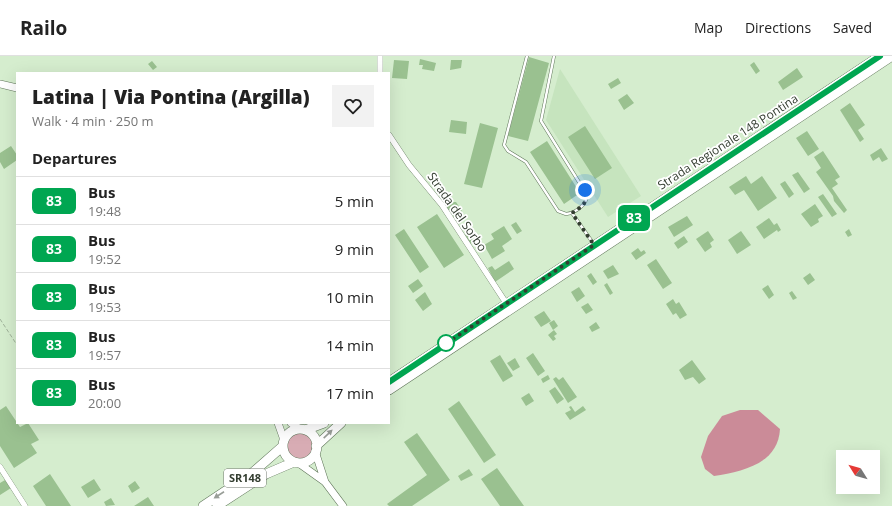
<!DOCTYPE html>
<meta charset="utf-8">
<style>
:root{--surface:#fff;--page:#f2f2f2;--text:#222;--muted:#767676;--line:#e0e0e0}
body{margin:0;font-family:"Open Sans",sans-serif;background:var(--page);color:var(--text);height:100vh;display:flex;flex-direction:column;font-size:15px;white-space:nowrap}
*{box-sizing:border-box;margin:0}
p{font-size:13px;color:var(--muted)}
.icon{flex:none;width:22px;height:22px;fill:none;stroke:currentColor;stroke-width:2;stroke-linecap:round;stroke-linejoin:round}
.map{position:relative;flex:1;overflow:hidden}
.sheet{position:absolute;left:16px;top:16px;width:374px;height:352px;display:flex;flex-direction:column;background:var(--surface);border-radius:0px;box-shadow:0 4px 16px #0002}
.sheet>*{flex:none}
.badge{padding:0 8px;border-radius:6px;font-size:14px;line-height:26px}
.needle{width:26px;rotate:307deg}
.fabs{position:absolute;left:836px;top:394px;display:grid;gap:8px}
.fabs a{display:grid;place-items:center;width:44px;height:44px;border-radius:0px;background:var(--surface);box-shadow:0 4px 16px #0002;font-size:20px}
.you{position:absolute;width:20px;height:20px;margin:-10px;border:3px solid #fff;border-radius:50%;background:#1a73e8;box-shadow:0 0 0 6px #1a73e833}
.map>.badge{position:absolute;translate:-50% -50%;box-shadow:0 0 0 2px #fff}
h2{padding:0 16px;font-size:15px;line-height:36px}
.round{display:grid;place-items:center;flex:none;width:42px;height:42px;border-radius:0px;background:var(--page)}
.summary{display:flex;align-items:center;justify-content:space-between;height:68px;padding:0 16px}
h1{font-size:19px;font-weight:800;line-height:30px}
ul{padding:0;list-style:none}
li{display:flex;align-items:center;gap:12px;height:48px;padding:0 16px;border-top:1px solid var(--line)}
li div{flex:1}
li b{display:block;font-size:15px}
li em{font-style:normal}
li .badge{min-width:44px;font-weight:700;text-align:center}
header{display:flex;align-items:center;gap:24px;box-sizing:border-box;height:56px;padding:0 20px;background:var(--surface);border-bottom:1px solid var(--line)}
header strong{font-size:19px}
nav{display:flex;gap:22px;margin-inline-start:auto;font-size:14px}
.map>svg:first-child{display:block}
.built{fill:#c6e4be}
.green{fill:#d8acb4}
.forest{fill:#cb8b98}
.building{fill:#9ac190}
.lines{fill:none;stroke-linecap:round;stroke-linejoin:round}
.service-casing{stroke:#5f7559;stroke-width:3.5}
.minor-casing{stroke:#5f7559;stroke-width:6}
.tertiary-casing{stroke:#5f7559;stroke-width:8}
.primary-casing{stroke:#5f7559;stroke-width:10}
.path{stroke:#a0b39a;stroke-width:1;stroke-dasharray:4 2;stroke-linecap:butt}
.service{stroke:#fff;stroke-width:2.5}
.minor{stroke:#fff;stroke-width:5.5}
.tertiary{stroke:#fff;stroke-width:7}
.primary{stroke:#fff;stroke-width:9}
.oneway{fill:#999e98}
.line-casing{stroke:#fff;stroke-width:9}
.line{stroke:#00a651;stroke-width:6}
.walk{stroke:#333d30;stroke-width:4;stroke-dasharray:0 7.2}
.stop-dot{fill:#fff;stroke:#00a651;stroke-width:2}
.labels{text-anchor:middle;stroke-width:3.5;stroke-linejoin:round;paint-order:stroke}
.shield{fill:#fff;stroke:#70776e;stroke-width:1}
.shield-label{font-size:11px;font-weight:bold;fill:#333d30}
.street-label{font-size:12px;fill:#333d30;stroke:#fff}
</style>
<header>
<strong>Railo</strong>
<nav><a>Map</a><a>Directions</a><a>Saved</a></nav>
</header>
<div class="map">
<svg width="892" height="450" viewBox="0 0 892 450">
<rect width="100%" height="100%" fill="#d5edce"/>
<path class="built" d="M560 13 641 140 608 161 546 64Z"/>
<path class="green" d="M286 390a14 14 0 1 1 28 0a14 14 0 1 1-28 0Z"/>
<path class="forest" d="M740 354H758L780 373C778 408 743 415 714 420L705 413 701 401 708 380 722 360Z"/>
<path class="building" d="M529 1 549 7 528 85 508 80Z
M420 3 436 7 434 15 422 13 423 9H419Z
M394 4 409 5 407 23 392 22Z
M451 4H462L461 12 450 14Z
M152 5 157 11 153 14 148 8Z
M754 6 760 15 756 18 750 9Z
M797 12 803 21 783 34 778 26Z
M618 22 621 27 611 33 608 28Z
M627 38 634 47 624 54 618 44Z
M850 47 865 69 858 74 864 83 860 86 840 54Z
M451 64 467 66 466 78 449 76Z
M480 67 498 72 482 132 464 128Z
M585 70 612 112 595 123 568 81Z
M807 75 819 93 808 100 796 82Z
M547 85 580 137 564 148 530 96Z
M11 90 17 99V104L4 113 0 106V97Z
M881 92 888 103 882 106 879 101 873 105 870 99Z
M823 95 840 121 835 124 838 128 832 132 847 154 844 157 834 145 833 140 816 116 821 112 814 101Z
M798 116 810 133 804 137 792 119Z
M746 120 751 128 762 120 777 142 758 155 744 134 735 139 729 131Z
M785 125 794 138 789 142 780 128Z
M823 138 837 158 832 161 818 141Z
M452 146H456L462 155 452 162 445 151Z
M815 148 823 160 818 163 819 166 811 171 801 158Z
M437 158 464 199 444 212 417 171Z
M687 160 693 169 674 181 668 171Z
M769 162 774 169 777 167 781 174 778 176 777 174 764 183 756 171Z
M516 166 522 175 517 178 511 169Z
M504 170 512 183 502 190 505 195 492 203 484 189 494 183 491 178Z
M404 173 429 211 420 217 395 179Z
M849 173 852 179 848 181 845 176Z
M708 175 714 184 710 187 712 191 705 196 696 183Z
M741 175 751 189 737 198 728 184Z
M468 177 474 185 470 188 464 179Z
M684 180 688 186 678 193 674 187Z
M638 192 641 196 644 194 646 197 636 204 631 197Z
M656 203 672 227 663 233 647 209Z
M509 205 514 213 495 226 488 212 492 210 495 214Z
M613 209 619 218 608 223 603 215Z
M591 217 597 226 593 229 587 220Z
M810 217 815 224 808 229 803 222Z
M418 223 423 230 413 237 408 230Z
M607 227 613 237 610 239 604 229Z
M768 229 774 239 769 243 762 233Z
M579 231 585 240 577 246 571 236Z
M792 235 797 242 793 244 789 237Z
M425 236 432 248 423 255 415 244Z
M673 243 676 248 679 246 687 259 680 263 676 257 673 259 666 248Z
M588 247 593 254 586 258 581 251Z
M544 255 551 265 541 271 534 261Z
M554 264 558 270 553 274 549 267Z
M596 266 600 272 592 276 589 271Z
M554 274 557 278 554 280 556 283 553 285 548 279Z
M533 297 545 315 538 320 526 302Z
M500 299 513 320 503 326 490 305Z
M515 302 520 311 513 315 507 307Z
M692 304 706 323 699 328 693 321 685 324 679 314Z
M548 319 550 323 543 327 541 323Z
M556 321 559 324 563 321 577 341 568 347 553 323Z
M555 331 564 343 557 348 549 335Z
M529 337 534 345 526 350 521 342Z
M459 345 496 399 484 407 448 353Z
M6 350 20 371 28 367 39 384 31 388 37 397 14 412 0 390V354Z
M571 350 575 356 583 350 586 354 570 364 565 357 571 354 569 351Z
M417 377 450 424 412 450H389L387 448 427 419 404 386Z
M497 412 524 450H500L481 423Z
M469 413 473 419 461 425 458 420Z
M50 418 71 450H46L33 430Z
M94 423 101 434 88 442 81 431Z
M5 424 11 432 0 439V427Z
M135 425 140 432 132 437 128 430Z
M148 441 154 450H134Z
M111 442 115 449 106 450 104 446Z"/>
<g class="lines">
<defs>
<path id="service" d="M527 0 504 89 508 95 526 106 558 155 566 158C575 157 587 149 587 139L541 65 554 0
M572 157 593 187"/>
<path id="minor" d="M380 0V17
M389 79 409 109 442 149 506 247
M0 411 25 450"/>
<path id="tertiary" d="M0 28 17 32
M278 367 284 384
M291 367 300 373
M315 395 325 426
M297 406 325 426 343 450"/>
<path id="primary" d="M389 326 880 0
M389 334 892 0
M283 390a17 17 0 1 1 34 0a17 17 0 1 1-34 0Z
M305 374 324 367
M316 390 341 367
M203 450 251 418 283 390
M217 450 266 418 294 406"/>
</defs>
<use href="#service" class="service-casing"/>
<use href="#minor" class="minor-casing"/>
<use href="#tertiary" class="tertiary-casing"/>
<use href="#primary" class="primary-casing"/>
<path class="path" d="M0 263 17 289"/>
<use href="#service" class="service"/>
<use href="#minor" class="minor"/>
<use href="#tertiary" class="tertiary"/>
<use href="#primary" class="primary"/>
</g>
<defs><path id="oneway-solid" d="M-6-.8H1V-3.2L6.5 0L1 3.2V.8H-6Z"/></defs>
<g class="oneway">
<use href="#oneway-solid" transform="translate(328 378) rotate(-44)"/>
<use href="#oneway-solid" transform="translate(219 439) rotate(147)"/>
</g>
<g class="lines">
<defs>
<path id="line" d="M389 326 880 0"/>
</defs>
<use href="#line" class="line-casing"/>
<use href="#line" class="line"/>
<path class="walk" d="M446 287 441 291 594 189 572 157C581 151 590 146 585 134"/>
</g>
<circle class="stop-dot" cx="446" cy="287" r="8"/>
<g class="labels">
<rect class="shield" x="224" y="413" width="42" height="18" rx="3"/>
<g class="shield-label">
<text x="245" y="426">SR148</text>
</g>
<g class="street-label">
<text transform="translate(728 86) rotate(-33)" y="4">Strada Regionale 148 Pontina</text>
<text transform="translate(457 156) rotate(55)" y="4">Strada del Sorbo</text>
</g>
</g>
</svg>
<div class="fabs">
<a><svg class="needle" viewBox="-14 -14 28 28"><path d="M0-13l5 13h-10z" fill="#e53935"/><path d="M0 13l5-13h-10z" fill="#767676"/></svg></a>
</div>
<div class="you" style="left:585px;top:134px"></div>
<b class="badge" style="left:634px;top:162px;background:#00a651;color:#fff">83</b>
<section class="sheet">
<div class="summary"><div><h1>Latina | Via Pontina (Argilla)</h1><p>Walk · 4 min · 250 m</p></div><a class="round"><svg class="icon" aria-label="heart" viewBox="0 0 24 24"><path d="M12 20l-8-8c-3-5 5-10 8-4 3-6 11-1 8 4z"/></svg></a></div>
<h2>Departures</h2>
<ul>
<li><span class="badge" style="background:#00a651;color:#fff">83</span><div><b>Bus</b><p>19:48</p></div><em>5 min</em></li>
<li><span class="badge" style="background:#00a651;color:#fff">83</span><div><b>Bus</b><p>19:52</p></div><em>9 min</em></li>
<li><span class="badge" style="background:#00a651;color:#fff">83</span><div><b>Bus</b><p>19:53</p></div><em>10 min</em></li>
<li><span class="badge" style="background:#00a651;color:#fff">83</span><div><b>Bus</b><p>19:57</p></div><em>14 min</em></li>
<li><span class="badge" style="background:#00a651;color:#fff">83</span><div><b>Bus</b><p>20:00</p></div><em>17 min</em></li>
</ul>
</section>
</div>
